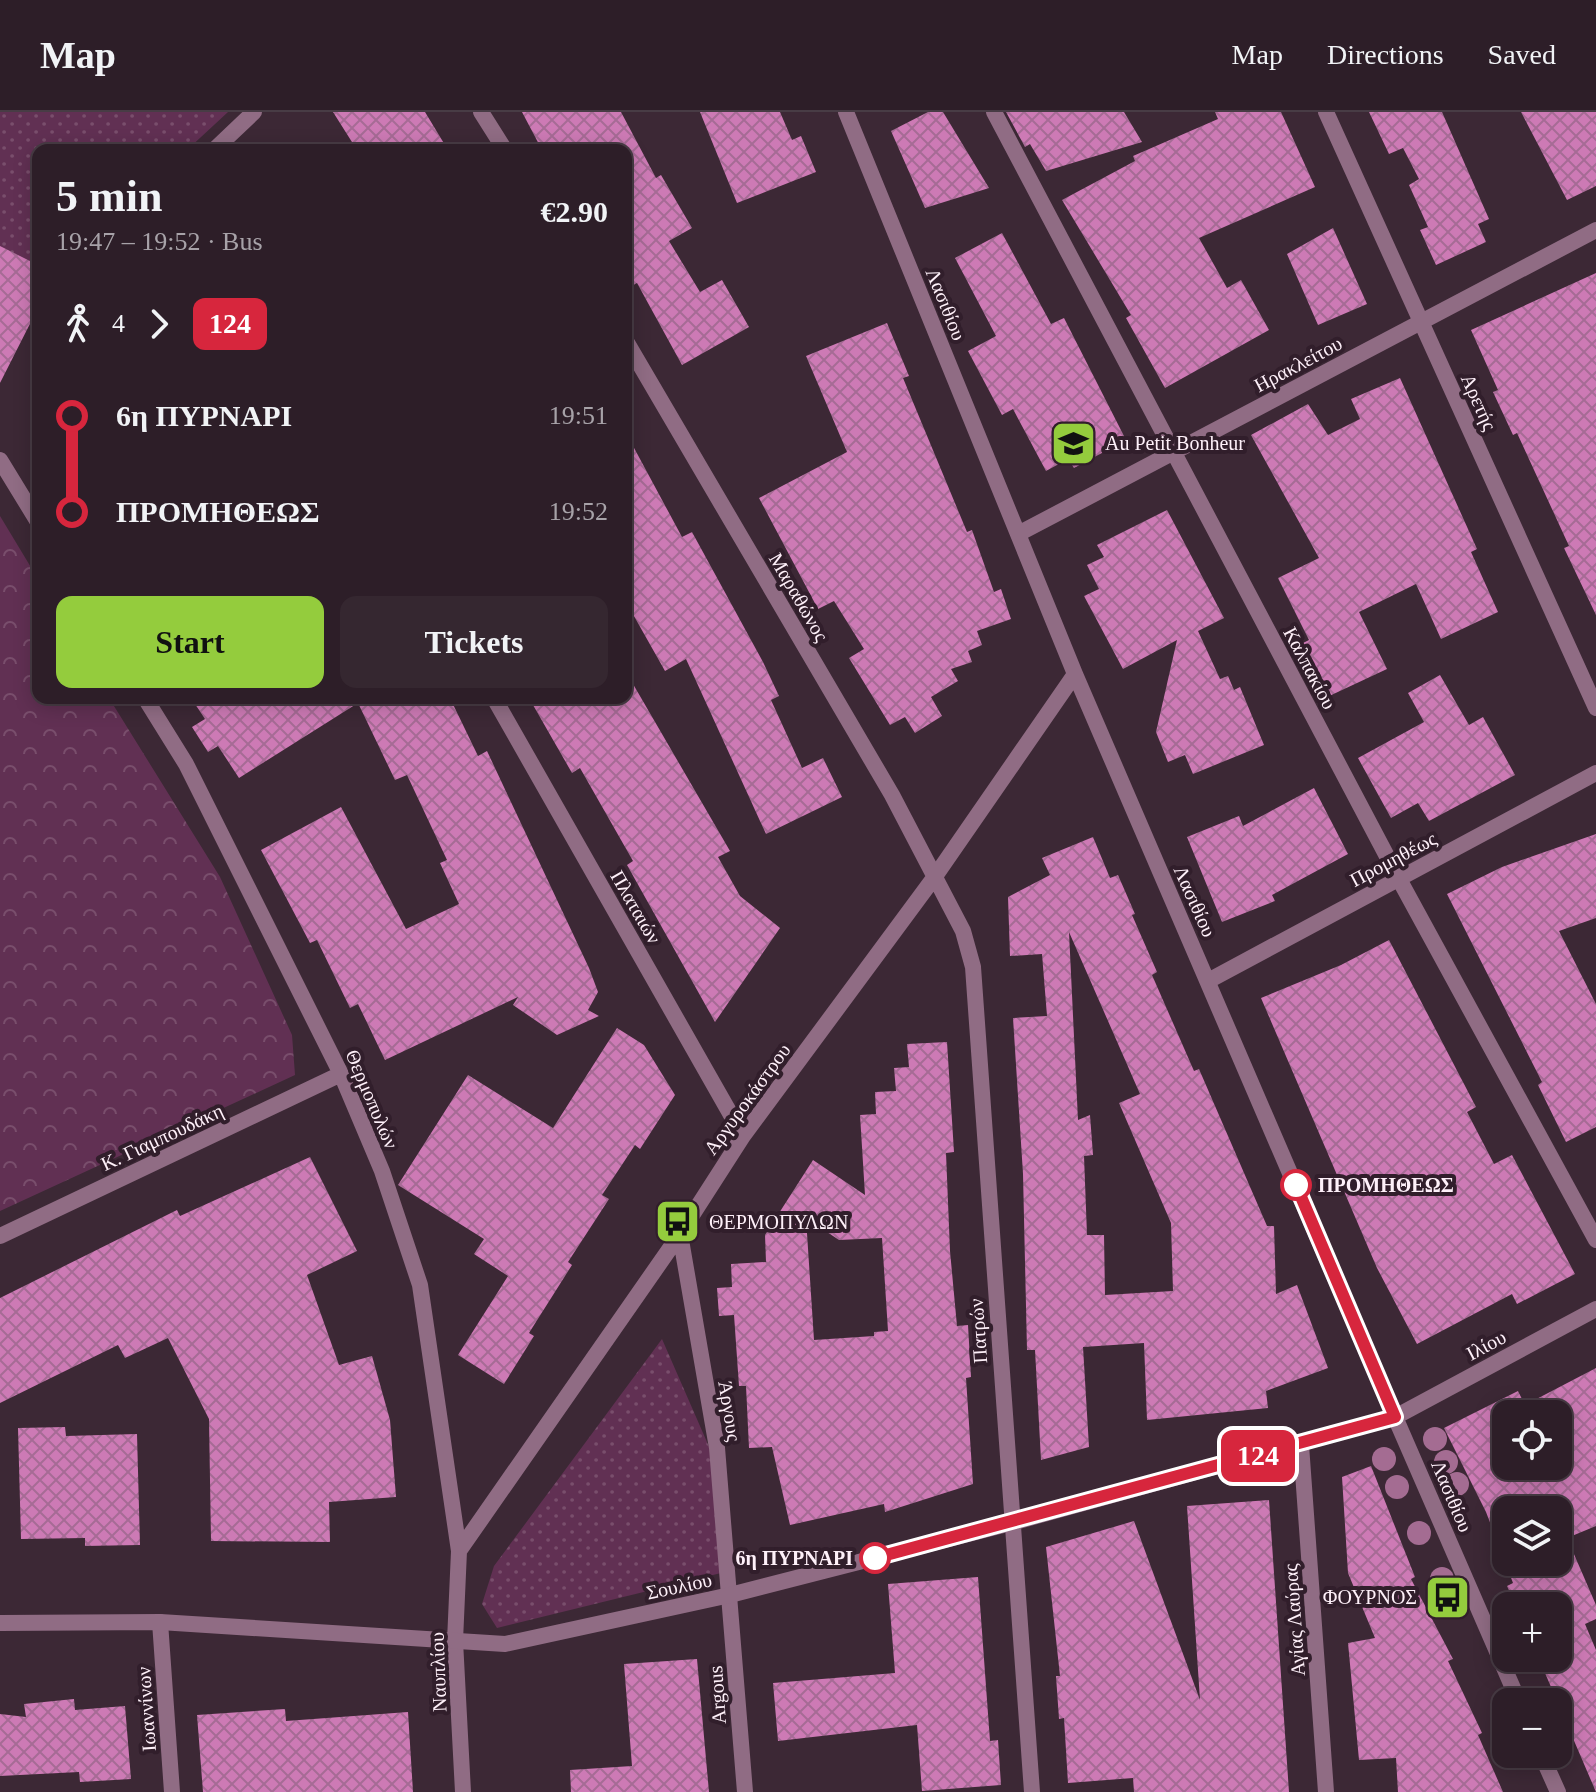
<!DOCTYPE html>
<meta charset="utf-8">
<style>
:root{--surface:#2d1e28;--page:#352730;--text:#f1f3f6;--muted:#a7a2a8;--line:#483c45;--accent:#94cc3d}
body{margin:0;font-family:Georgia,serif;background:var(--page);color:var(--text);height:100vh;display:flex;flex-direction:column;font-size:30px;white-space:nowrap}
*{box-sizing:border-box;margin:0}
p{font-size:26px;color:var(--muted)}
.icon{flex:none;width:44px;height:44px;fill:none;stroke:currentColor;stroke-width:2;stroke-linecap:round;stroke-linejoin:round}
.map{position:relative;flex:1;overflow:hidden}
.drawer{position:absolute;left:32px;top:32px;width:600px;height:560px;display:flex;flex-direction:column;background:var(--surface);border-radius:16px;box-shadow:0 4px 20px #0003,0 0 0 2px var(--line)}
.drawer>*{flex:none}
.badge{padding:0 16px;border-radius:12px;font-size:28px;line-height:52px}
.buttons{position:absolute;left:1492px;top:1288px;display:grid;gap:16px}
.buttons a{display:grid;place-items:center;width:80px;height:80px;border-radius:16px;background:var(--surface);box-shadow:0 4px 20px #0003,0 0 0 2px var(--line);font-size:40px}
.map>.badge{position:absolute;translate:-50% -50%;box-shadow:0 0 0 4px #fff}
.legs{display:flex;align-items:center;gap:12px;height:88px;padding:0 24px;font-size:26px}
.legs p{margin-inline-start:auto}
.overview{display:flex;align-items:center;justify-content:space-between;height:136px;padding:0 24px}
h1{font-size:44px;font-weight:700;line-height:60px}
.cta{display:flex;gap:16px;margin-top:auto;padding:16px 24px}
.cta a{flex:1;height:92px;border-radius:16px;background:var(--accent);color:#111;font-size:32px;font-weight:700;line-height:92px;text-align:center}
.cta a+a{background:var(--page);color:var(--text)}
ul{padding:0 24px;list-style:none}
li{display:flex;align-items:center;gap:28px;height:96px;font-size:30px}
li i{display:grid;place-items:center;width:12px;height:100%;margin:0 10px;background:currentColor}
li i::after{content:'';width:20px;height:20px;margin:-10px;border:6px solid;border-radius:50%;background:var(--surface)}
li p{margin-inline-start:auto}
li:first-child i{background:linear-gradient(#0000 50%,currentColor 0)}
li:last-child i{background:linear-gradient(currentColor 50%,#0000 0)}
header{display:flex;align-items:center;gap:48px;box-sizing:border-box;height:112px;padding:0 40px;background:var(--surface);border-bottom:2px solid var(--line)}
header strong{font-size:38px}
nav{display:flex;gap:44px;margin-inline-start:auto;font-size:28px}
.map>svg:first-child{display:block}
.grass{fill:url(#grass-dots)}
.forest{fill:url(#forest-crowns)}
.building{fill:url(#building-cross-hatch);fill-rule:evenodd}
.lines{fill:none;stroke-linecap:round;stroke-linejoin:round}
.minor{stroke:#906c84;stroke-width:16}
.tertiary{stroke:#906c84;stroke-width:16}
.tree{fill:#a46c92}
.line-1-casing{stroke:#fff;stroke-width:18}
.line-1{stroke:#d7263d;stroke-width:12}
.stop-1-dot{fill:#fff;stroke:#d7263d;stroke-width:4}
.labels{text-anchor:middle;stroke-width:8;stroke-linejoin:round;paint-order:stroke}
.street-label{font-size:20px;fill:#fef0f9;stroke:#311e2b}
.poi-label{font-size:20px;fill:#fef0f9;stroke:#311e2b;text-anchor:start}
.stop-label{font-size:20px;font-weight:bold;fill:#fef0f9;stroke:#311e2b;text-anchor:start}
</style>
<header>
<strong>Map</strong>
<nav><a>Map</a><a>Directions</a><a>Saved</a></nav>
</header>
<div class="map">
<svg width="1596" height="1680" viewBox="0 0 1596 1680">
<defs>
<pattern id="grass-dots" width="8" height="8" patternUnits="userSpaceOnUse" patternTransform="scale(2)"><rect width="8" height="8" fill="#613053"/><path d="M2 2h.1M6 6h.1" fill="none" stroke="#794e6c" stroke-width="1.8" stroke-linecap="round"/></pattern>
<pattern id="forest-crowns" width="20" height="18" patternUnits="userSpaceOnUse" patternTransform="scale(2)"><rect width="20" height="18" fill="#613053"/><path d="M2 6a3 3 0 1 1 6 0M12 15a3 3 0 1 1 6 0" fill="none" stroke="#794e6c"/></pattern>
<pattern id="building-cross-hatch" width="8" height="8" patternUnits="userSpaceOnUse" patternTransform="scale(2)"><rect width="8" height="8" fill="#cd7ab5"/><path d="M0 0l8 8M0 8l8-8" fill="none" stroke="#a66b95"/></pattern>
</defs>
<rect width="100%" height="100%" fill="#3c2835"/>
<path class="grass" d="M0 0H228L187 38H38V182L0 220Z
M662 1227 710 1337 721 1461 497 1516 482 1492 494 1454Z"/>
<path class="forest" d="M0 404 38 467V586H109L220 765 292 923 295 963 0 1099Z"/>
<path class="building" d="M333 0H425L448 38H357Z
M522 0H621L656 66 661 63 692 116 669 129 700 180 722 168 749 215 682 253 637 171 626 177V38H542Z
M700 0H780L792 28 801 24 816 60 737 91Z
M928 0H943L989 76 925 96 891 19Z
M1006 0H1124L1142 30 1046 59 1030 32 1025 35Z
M1215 0H1281L1315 75 1199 126 1227 176 1241 168 1269 218 1165 276 1126 206 1131 203 1062 88 1135 49 1133 44 1218 7Z
M1369 0H1442L1489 107 1478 112 1486 130 1436 153 1420 118 1428 115 1409 73 1419 67 1403 36 1389 42Z
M1521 0H1596V74L1567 88Z
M1333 116 1367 192 1318 213 1287 142Z
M1002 121 1051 212 1064 206 1126 328 1074 356 1068 347 1046 359 1013 297 1002 303 968 239 996 224 955 146Z
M0 134 38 153V196L0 271Z
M1596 161V503L1564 436 1569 434 1517 321 1513 323 1493 280 1498 278 1471 218Z
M887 211 909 264 903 266 967 420 972 418 994 480 1001 477 1011 507 977 519 982 533 968 539 972 550 951 557 958 569 931 585 942 604 915 621 905 605 890 613 849 546 864 537 834 489 818 497 759 386 847 340 806 244Z
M1400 266 1477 437 1471 440 1498 500 1441 527 1416 472 1359 500 1387 557 1325 586 1297 534 1309 528 1278 466 1319 446 1251 323 1308 292 1328 323 1360 307 1351 287Z
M626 321 682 425 692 420 763 550 779 584 771 588 802 656 823 646 842 685 766 722 686 547 665 559 626 490Z
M1167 398 1224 506 1198 519 1220 567 1228 564 1234 578 1240 575 1264 633 1193 662 1185 643 1168 650 1156 620 1177 528 1123 557 1084 484 1099 477 1087 453 1104 445 1097 433Z
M1440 563 1469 613 1483 605 1515 663 1429 709 1418 691 1391 706 1358 646 1424 610 1408 581Z
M633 572 730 739 718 745 740 784 780 816 715 910 627 753 633 749 580 656 572 661 529 586H626V576Z
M191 586H450L478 644 487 639 589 856 598 880 588 898 599 904 557 923 513 893 518 885 385 948 358 892 350 896 317 828 310 831 261 738 341 695 406 817 459 792 440 751 447 748 407 663 395 668 358 591 239 666 218 634 208 640 192 615 205 607Z
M1314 676 1348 742 1272 783 1275 789 1222 810 1187 725 1239 704 1243 714Z
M1596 722V806L1559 819 1596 892V1015L1566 1030 1538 973 1542 970 1447 782 1502 755Z
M1093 725 1110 766 1118 763 1135 802 1132 803 1157 860 1152 863 1194 959 1199 957 1267 1114H1274L1276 1182 1297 1173 1328 1256 1266 1279 1268 1296 1147 1308 1144 1231 1083 1235 1089 1335 1041 1348 1035 1238H1027L1023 1062 1013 906 1047 904 1042 842 1010 844 1008 785 1050 763 1042 746ZM1069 820 1140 982 1119 991 1171 1111 1173 1179 1105 1183 1104 1123H1087L1084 1044 1093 1043 1090 1003 1078 1008Z
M1389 828 1476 995 1467 1000 1494 1052 1512 1043 1575 1162 1517 1192 1512 1182 1417 1232 1377 1156 1261 886 1341 853Z
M617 916 644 933 675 983 640 1037 635 1033 602 1083 609 1087 568 1150 572 1153 529 1221 534 1224 504 1272 458 1243 508 1164 474 1142 484 1127 398 1073 468 963 553 1016Z
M947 930 954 1040 946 1041 950 1139 957 1214 968 1213 971 1265 966 1266 973 1372 885 1400 884 1392 790 1413 772 1335 749 1336 746 1274H739L734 1203 719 1204 717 1176 732 1175 731 1152 766 1150 765 1123 813 1048 865 1083 860 1003 876 1002 875 980 896 979 894 956 909 955 907 932ZM806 1106 839 1128 882 1126 888 1219 874 1220V1224L814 1228Z
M310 1045 357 1139 307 1163 339 1253 372 1244 390 1308 396 1385 329 1390 330 1430 211 1429 209 1307 168 1226 125 1246 118 1233 0 1291V1186L177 1098 180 1104Z
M1596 1256V1414L1567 1426 1596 1493V1507L1585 1512 1596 1538V1680L1542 1554 1558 1547V1494H1516L1507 1474 1513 1471 1486 1400 1444 1316 1518 1279 1525 1293ZM1506 1302H1558V1354H1506ZM1506 1398H1558V1450H1506Z
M65 1315 66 1324 137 1322 140 1433 85 1434V1426L21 1427 18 1316Z
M1371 1354 1415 1465 1411 1467 1453 1547 1448 1549 1482 1621 1478 1623 1503 1680H1398L1396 1646 1359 1648 1348 1531 1375 1526 1348 1461 1342 1365Z
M1269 1388 1289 1680H1134L1133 1666 1068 1671 1064 1606 1059 1607 1056 1564H1060L1046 1435 1134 1409 1200 1588 1187 1394Z
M978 1465 990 1629 998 1628 1001 1673 922 1679 917 1613 778 1629 773 1571 895 1561 888 1472Z
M697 1547 709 1680H571L570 1658 632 1654 624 1552Z
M74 1587 75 1598 125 1594 131 1667 80 1670 79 1660 0 1664V1602L26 1605 24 1592Z
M285 1597 286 1609 408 1600 413 1680H203L197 1603Z"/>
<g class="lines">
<path class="minor" d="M481 0 505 38
M846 0 1075 562 1395 1305
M994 0 1399 767 1596 1128
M1326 0 1596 596
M214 38 254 0
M626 229 892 683 963 819 973 855 1032 1680
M0 348 38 410
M1018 422 1596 118
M145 586 186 652 341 962 382 1059 420 1173 459 1439 455 1529 463 1680
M494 586 743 1024
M1208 869 1596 661
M680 1122 717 1336 745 1680
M0 1124 341 962
M1301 1333 1326 1680
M459 1439 680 1122 743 1024 936 763 1075 562
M160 1510 172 1680"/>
<path class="tertiary" d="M1395 1305 1519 1590
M0 1511 160 1510 505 1532 730 1483 1011 1411 1395 1305 1596 1197
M1541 1642 1558 1680"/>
</g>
<g class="tree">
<circle cx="1435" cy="1327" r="12"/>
<circle cx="1384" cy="1347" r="12"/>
<circle cx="1446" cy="1350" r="12"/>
<circle cx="1457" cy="1372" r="12"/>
<circle cx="1397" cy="1375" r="12"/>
<circle cx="1419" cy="1421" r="12"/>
<circle cx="1442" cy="1467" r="12"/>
</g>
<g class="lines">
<defs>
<path id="line-1" d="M875 1446 1395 1305 1296 1073"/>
</defs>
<use href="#line-1" class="line-1-casing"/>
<use href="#line-1" class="line-1"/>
</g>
<defs>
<symbol id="school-square" viewBox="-11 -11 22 22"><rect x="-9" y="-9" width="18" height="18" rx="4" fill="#94cc3d" stroke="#311e2b"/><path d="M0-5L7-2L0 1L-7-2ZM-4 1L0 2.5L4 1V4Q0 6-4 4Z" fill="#111"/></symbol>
<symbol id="bus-square" viewBox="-11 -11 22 22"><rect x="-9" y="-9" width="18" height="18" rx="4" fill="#94cc3d" stroke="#311e2b"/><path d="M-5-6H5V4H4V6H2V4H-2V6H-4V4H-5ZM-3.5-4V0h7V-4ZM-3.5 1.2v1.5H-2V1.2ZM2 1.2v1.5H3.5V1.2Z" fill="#111"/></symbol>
</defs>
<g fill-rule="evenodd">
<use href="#school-square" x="1048" y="306" width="51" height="51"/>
<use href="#bus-square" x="652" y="1084" width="51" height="51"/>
<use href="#bus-square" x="1422" y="1460" width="51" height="51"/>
</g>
<g class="stop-1-dot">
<circle cx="1296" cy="1073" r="14"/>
<circle cx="875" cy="1446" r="14"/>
</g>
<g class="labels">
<g class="street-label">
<text transform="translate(946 192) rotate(68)" y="7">Λασιθίου</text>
<text transform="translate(1298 252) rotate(-28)" y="7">Ηρακλείτου</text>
<text transform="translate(1479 290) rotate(66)" y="7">Αρετής</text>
<text transform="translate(799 485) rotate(60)" y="7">Μαραθώνος</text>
<text transform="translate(1310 556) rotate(62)" y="7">Καλπακίου</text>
<text transform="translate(1393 747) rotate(-28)" y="7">Προμηθέως</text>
<text transform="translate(1195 789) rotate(66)" y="7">Λασιθίου</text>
<text transform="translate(636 795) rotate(60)" y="7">Πλαταιών</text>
<text transform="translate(372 987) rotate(67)" y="7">Θερμοπυλών</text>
<text transform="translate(747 987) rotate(-54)" y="7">Αργυροκάστρου</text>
<text transform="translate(162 1025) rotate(-25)" y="7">Κ. Γιαμπουδάκη</text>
<text transform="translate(978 1219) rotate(-94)" y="7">Πατρών</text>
<text transform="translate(1486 1233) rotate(-28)" y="7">Ιλίου</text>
<text transform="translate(730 1299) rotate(81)" y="7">Άργους</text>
<text transform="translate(1452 1384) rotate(67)" y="7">Λασιθίου</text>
<text transform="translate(679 1474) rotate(-12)" y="7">Σουλίου</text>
<text transform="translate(1294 1508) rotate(-94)" y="7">Αγίας Λαύρας</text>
<text transform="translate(438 1560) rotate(-92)" y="7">Ναυπλίου</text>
<text transform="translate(717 1583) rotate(-94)" y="7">Argous</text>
<text transform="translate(146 1597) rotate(-94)" y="7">Ιωαννίνων</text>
</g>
<g class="poi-label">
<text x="1105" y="338">Au Petit Bonheur</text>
<text x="709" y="1117">ΘΕΡΜΟΠΥΛΩΝ</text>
<text x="1417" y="1492" text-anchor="end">ΦΟΥΡΝΟΣ</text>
</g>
<g class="stop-label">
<text x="1318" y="1080">ΠΡΟΜΗΘΕΩΣ</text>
<text x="853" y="1453" text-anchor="end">6η ΠΥΡΝΑΡΙ</text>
</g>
</g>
</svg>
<div class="buttons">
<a><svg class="icon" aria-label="locate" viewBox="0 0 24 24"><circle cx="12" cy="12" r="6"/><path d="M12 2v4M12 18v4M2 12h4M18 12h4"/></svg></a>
<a><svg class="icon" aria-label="layers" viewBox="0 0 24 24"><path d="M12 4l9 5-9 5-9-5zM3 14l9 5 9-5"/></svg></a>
<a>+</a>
<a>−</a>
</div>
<b class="badge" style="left:1258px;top:1344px;background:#d7263d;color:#fff">124</b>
<section class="drawer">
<div class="overview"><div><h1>5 min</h1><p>19:47 – 19:52 · Bus</p></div><b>€2.90</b></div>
<div class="legs"><svg class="icon" aria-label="walk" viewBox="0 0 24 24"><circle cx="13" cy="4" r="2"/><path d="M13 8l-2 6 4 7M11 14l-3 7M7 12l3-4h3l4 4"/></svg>4<svg class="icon" aria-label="forward" viewBox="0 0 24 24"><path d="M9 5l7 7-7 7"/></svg><b class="badge" style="background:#d7263d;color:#fff">124</b></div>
<ul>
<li><i style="color:#d7263d"></i><b>6η ΠΥΡΝΑΡΙ</b><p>19:51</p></li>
<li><i style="color:#d7263d"></i><b>ΠΡΟΜΗΘΕΩΣ</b><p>19:52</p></li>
</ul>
<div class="cta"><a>Start</a><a>Tickets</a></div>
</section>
</div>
